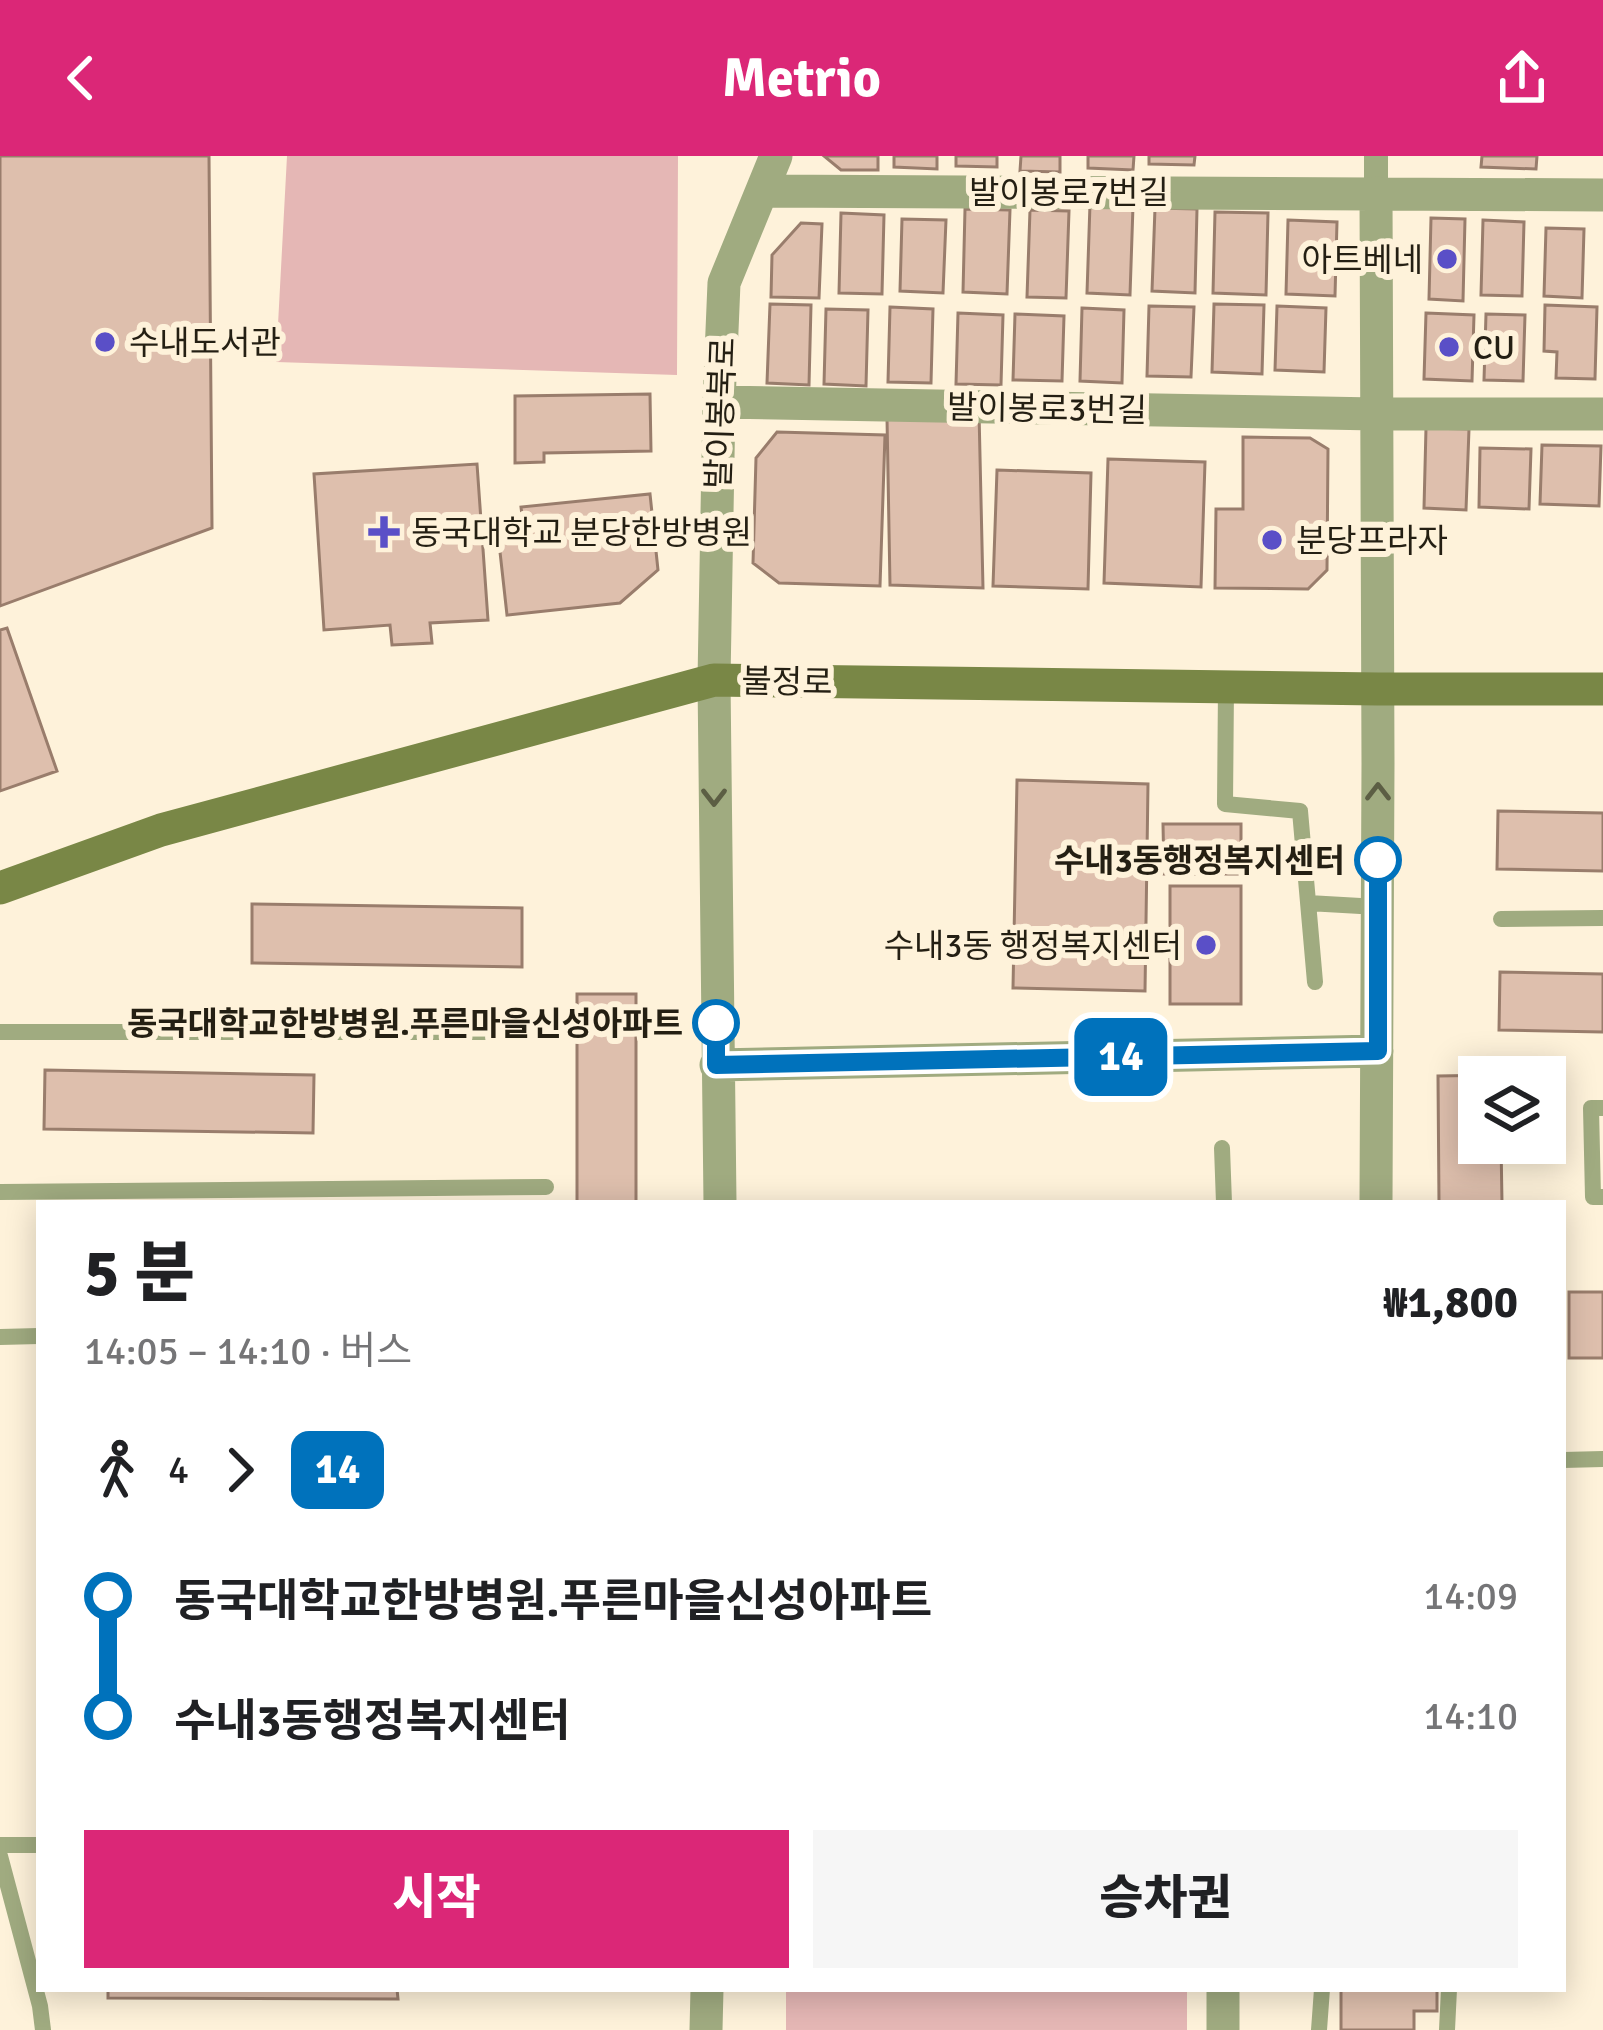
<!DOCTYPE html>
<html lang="ko">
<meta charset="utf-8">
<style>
:root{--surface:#fff;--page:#f6f6f6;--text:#202124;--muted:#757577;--accent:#db2777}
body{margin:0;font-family:Signika,"Noto Sans KR",sans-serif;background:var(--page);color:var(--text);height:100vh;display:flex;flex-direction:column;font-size:45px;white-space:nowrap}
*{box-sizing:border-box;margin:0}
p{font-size:39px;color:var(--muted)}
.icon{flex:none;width:66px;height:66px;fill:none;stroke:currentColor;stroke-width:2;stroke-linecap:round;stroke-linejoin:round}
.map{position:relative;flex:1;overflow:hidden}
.details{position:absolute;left:36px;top:1044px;width:1530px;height:792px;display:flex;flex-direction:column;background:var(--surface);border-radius:0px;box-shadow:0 6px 30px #0003}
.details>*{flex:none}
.badge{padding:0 24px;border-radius:18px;font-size:42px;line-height:78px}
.controls{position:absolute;left:1458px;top:900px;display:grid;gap:24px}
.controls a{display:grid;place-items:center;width:108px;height:108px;border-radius:0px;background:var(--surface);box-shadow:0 6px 30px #0003;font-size:60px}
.map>.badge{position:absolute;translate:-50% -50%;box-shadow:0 0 0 6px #fff}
.legs{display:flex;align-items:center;gap:18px;height:132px;padding:0 48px;font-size:39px}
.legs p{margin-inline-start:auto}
.head{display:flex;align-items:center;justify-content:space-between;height:204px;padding:0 48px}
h1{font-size:66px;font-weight:800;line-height:90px}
.action{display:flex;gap:24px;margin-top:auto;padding:24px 48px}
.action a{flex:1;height:138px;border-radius:0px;background:var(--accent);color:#fff;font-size:48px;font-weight:800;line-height:138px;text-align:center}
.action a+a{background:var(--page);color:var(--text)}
ul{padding:0 48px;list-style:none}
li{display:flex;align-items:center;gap:42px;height:120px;font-size:45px}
li i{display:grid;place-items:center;width:18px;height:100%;margin:0 15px;background:currentColor}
li i::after{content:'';width:30px;height:30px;margin:-15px;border:9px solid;border-radius:50%;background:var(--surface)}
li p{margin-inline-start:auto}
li:first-child i{background:linear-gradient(#0000 50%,currentColor 0)}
li:last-child i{background:linear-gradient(currentColor 50%,#0000 0)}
header{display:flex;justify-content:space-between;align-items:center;height:156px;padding:0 48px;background:var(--accent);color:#fff;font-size:54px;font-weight:800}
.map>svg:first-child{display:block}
.green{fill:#e5b7b5}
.building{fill:#debfad;stroke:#997d6c;stroke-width:3}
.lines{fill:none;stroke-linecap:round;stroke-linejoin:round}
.service{stroke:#a0ab80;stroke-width:16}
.pedestrian{stroke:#a0ab80;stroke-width:24}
.minor{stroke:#a0ab80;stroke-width:33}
.secondary{stroke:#798746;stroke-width:33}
.oneway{stroke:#5c5e44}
.line-1-casing{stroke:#fff;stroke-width:27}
.line-1{stroke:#0072bc;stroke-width:18}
.poi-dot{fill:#5a4fc7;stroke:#fef2da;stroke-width:4.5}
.stop-1-dot{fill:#fff;stroke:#0072bc;stroke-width:6}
.labels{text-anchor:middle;stroke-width:12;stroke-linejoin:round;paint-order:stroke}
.street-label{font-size:33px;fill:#241f13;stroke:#fef2da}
.poi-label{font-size:33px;fill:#241f13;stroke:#fef2da;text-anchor:start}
.stop-label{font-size:33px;font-weight:bold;fill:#241f13;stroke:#fef2da;text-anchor:end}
</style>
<header><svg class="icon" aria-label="back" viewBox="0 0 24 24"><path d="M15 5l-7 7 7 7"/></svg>Metrio<svg class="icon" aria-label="share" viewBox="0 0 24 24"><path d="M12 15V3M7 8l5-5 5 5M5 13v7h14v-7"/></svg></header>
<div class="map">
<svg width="1603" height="1874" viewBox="0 0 1603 1874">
<rect width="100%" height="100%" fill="#fef2da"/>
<path class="green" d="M287 0H678L677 219 276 206Z
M786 1833H1187V1874H786Z"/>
<path class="building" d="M0 0H209L212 372 0 450Z
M824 0H878V14H841Z
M894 0H937V13L894 11Z
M956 0H997V11L956 10Z
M1021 0H1060V16L1020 15Z
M1088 0H1134L1133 14 1088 12Z
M1149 0H1195L1194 9 1149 8Z
M1482 0H1537L1536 13 1481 11Z
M1090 48 1133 50 1130 139 1087 137Z
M1155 52 1197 53 1195 137 1152 135Z
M965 53 1010 54 1007 138 963 136Z
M1030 54 1069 55 1066 142 1027 141Z
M1215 56 1268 57 1266 139 1213 137Z
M841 57 884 59 882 138 839 137Z
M1431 62 1465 63 1463 145 1429 143Z
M902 63 946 64 943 137 900 135Z
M1288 64 1337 66 1335 140 1286 138Z
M1483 64 1524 66 1522 140 1481 139Z
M801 67 822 68 819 142 771 141 772 99Z
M1546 72 1584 73 1582 142 1544 140Z
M770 148 811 149 809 229 767 227Z
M1214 148 1264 149 1262 218 1212 216Z
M1545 149 1597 151 1595 223 1556 222 1557 196 1544 195Z
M1149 150 1194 151 1191 221 1147 220Z
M1277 150 1326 152 1324 216 1275 214Z
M890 151 933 153 931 227 888 226Z
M1082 152 1124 154 1122 227 1080 225Z
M826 153 868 154 866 230 824 228Z
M958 157 1003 159 1001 229 956 228Z
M1426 157 1474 159 1472 225 1424 223Z
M1015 158 1064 160 1062 225 1013 224Z
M1486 158 1525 159 1523 225 1484 224Z
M650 238 651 295 544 297V306L515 307V240Z
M979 256 983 432 890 429 887 262Z
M1426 272 1469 273 1466 354 1424 352Z
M777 276 885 279 880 430 779 427 753 407 756 302Z
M1243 281 1310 282 1328 293 1327 414 1308 433 1215 432 1216 353H1243Z
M1542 289 1601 290 1599 350 1540 348Z
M1480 292 1531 293 1529 353 1479 351Z
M1108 303 1205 306 1201 431 1104 427Z
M477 308 488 464 430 467 432 487 392 489 390 469 324 474 314 318Z
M997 314 1091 317 1088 433 993 430Z
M650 338 658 414 620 447 507 459 498 378 524 376 521 351Z
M7 472 57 615 0 635V474Z
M1017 624 1148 628 1145 835 1013 832Z
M1498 655 1603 657V715L1497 713Z
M1163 668H1241V718H1164Z
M1170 730H1241V848H1170Z
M252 748 522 752V811L252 807Z
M1500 816 1603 818V876L1499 874Z
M577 838H636V1047H577Z
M45 914 314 919 313 977 44 973Z
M1500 919 1479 921V987H1501L1502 1047H1439L1438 920Z
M1569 1136H1603V1202H1569Z
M108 1833H397L398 1843 108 1842Z
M1341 1833H1437V1855H1414V1874H1341Z"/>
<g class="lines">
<path class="service" d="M1226 531 1225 648 1300 655 1315 826
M1308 747 1378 751
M1501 763 1603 762
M0 876H529
M1603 952H1591L1593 1041H1603
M1222 992 1224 1047
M0 1036 546 1031
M0 1181 39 1180
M1563 1304 1603 1303
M0 1689H39
M0 1700 40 1850 43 1874
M1319 1874 1322 1833
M1447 1874 1449 1833"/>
<path class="pedestrian" d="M1376 37V0"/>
<path class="minor" d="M762 35 1603 39
M719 246 1376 258H1603
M716 909 1377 895
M720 1047 714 524 719 246 724 127 776 0
M1376 1047 1378 607 1376 37
M706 1874 707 1833
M1223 1874V1833"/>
<path class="secondary" d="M0 732 161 674 714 524 1378 533H1603"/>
</g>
<defs><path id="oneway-chevron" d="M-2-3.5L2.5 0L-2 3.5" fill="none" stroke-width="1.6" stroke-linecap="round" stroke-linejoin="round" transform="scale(3)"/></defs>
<g class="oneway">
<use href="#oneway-chevron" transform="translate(1378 636) rotate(-90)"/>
<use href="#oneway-chevron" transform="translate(714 641) rotate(90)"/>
</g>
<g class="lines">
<defs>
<path id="line-1" d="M716 867V909L1378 895V704"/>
</defs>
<use href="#line-1" class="line-1-casing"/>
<use href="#line-1" class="line-1"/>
</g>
<g class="poi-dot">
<circle cx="1447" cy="103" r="12"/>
<circle cx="105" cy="186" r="12"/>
<circle cx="1449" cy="191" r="12"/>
<path d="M378 358h12v12h12v12h-12v12h-12v-12h-12v-12h12z"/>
<circle cx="1272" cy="384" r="12"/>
<circle cx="1206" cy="789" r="12"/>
</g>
<g class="stop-1-dot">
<circle cx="1378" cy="704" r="21"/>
<circle cx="716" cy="867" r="21"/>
</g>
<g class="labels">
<g class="street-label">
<text x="1069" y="48">발이봉로7번길</text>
<text transform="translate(1047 252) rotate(1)" y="12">발이봉로3번길</text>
<text transform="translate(720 257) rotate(-88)" y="12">발이봉북로</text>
<text transform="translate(787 525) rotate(1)" y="12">불정로</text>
</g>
<g class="poi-label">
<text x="1423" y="115" text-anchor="end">아트베네</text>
<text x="129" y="198">수내도서관</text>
<text x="1473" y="203">CU</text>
<text x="411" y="388">동국대학교 분당한방병원</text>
<text x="1296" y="396">분당프라자</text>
<text x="1182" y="801" text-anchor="end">수내3동 행정복지센터</text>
</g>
<g class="stop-label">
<text x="1345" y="716">수내3동행정복지센터</text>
<text x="683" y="879">동국대학교한방병원.푸른마을신성아파트</text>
</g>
</g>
</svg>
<div class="controls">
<a><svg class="icon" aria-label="layers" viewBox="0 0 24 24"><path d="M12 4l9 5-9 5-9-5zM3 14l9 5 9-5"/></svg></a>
</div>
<b class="badge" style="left:1121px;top:901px;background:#0072bc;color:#fff">14</b>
<section class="details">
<div class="head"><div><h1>5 분</h1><p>14:05 – 14:10 · 버스</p></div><b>₩1,800</b></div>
<div class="legs"><svg class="icon" aria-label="walk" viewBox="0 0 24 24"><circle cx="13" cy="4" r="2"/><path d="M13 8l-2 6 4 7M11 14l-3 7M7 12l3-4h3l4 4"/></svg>4<svg class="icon" aria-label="forward" viewBox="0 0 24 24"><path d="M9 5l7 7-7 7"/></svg><b class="badge" style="background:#0072bc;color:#fff">14</b></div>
<ul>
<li><i style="color:#0072bc"></i><b>동국대학교한방병원.푸른마을신성아파트</b><p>14:09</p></li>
<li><i style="color:#0072bc"></i><b>수내3동행정복지센터</b><p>14:10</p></li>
</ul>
<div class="action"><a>시작</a><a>승차권</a></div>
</section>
</div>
